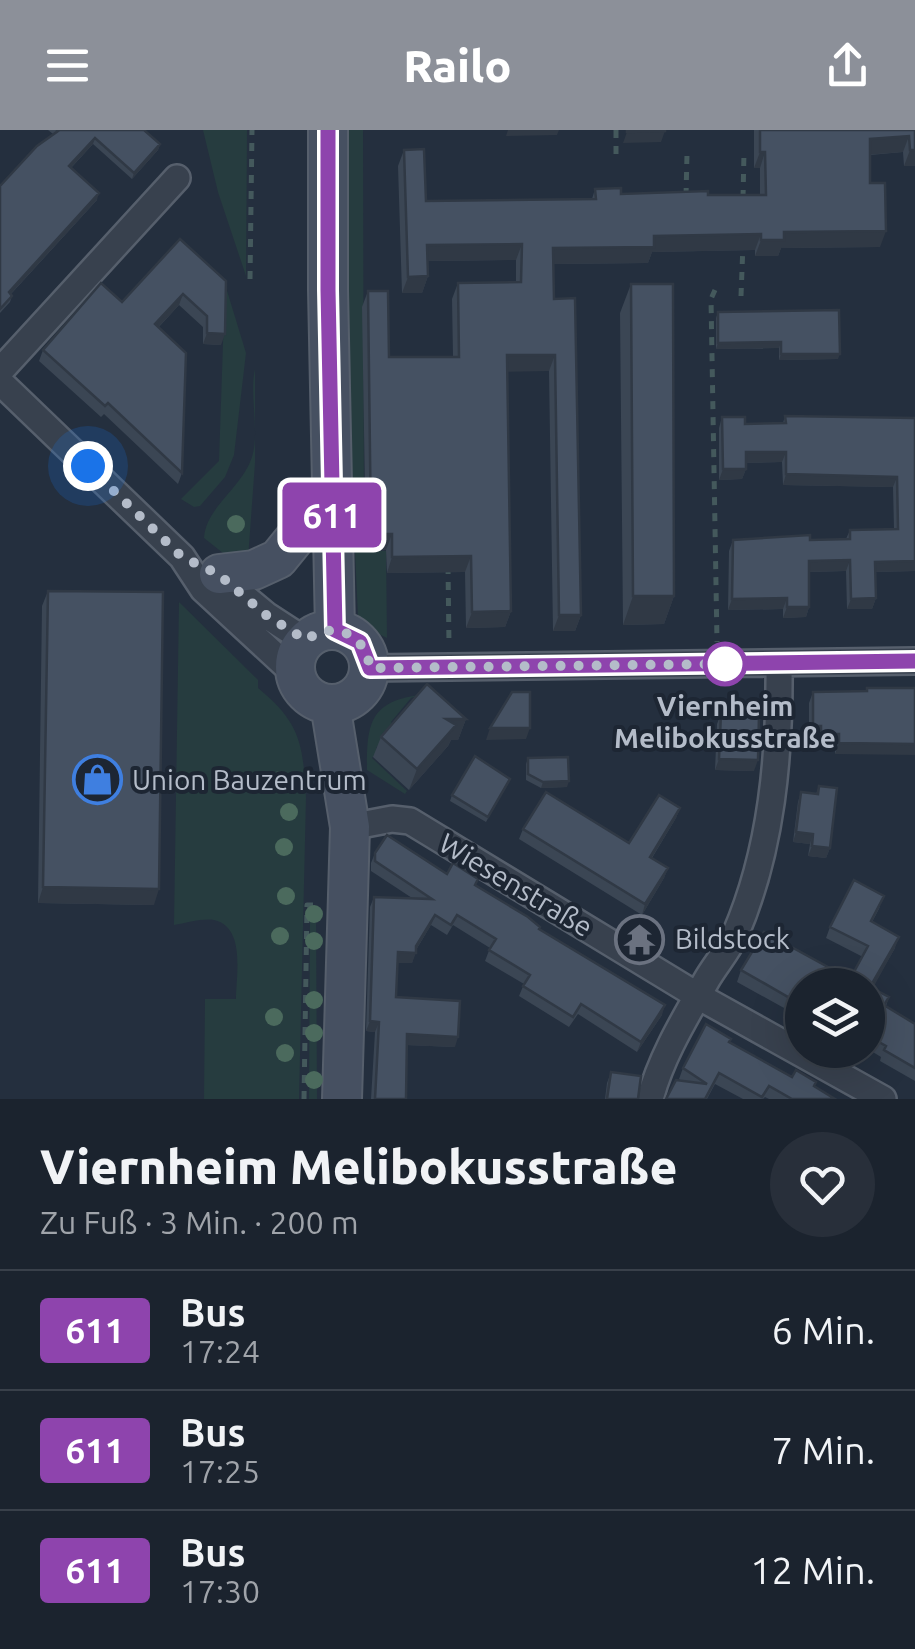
<!DOCTYPE html>
<html lang="de">
<meta charset="utf-8">
<style>
:root{--surface:#1b232e;--page:#282f3a;--text:#f1f3f6;--muted:#a0a4aa;--line:#39404a;--accent:#8c9099}
body{margin:0;font-family:Ubuntu,sans-serif;background:var(--page);color:var(--text);height:100vh;display:flex;flex-direction:column;font-size:38px;white-space:nowrap}
*{box-sizing:border-box;margin:0}
p{font-size:32px;color:var(--muted)}
.icon{flex:none;width:55px;height:55px;fill:none;stroke:currentColor;stroke-width:2;stroke-linecap:round;stroke-linejoin:round}
.map{position:relative;height:969px;overflow:hidden}
.panel{display:flex;flex-direction:column;background:var(--surface);flex:1}
.panel>*{flex:none}
.badge{padding:0 20px;border-radius:8px;font-size:35px;line-height:65px}
.buttons{position:absolute;left:785px;top:838px;display:grid;gap:20px}
.buttons a{display:grid;place-items:center;width:100px;height:100px;border-radius:50%;background:var(--surface);box-shadow:0 10px 40px #0002,0 0 0 2px var(--line);font-size:50px}
.you{position:absolute;width:50px;height:50px;margin:-25px;border:8px solid #fff;border-radius:50%;background:#1a73e8;box-shadow:0 0 0 15px #1a73e833}
.map>.badge{position:absolute;translate:-50% -50%;box-shadow:0 0 0 5px #fff}
.round{display:grid;place-items:center;flex:none;width:105px;height:105px;border-radius:52px;background:var(--page)}
.overview{display:flex;align-items:center;justify-content:space-between;height:170px;padding:0 40px}
h1{font-size:48px;font-weight:800;line-height:75px}
ul{padding:0;list-style:none}
li{display:flex;align-items:center;gap:30px;height:120px;padding:0 40px;border-top:2px solid var(--line)}
li div{flex:1}
li b{display:block;font-size:38px}
li em{font-style:normal}
li .badge{min-width:110px;font-weight:700;text-align:center}
header{display:flex;justify-content:space-between;align-items:center;height:130px;padding:0 40px;background:var(--accent);color:#fff;font-size:45px;font-weight:800}
.map>svg:first-child{display:block}
.green{fill:#263c3f}
.lines{fill:none;stroke-linecap:round;stroke-linejoin:round}
.street-casing{stroke:#565f6c;stroke-width:30}
.secondary-casing{stroke:#565f6c;stroke-width:42}
.path{stroke:#44595c;stroke-width:5;stroke-dasharray:8 8;stroke-linecap:butt}
.street{stroke:#38414e;stroke-width:25}
.secondary{stroke:#465061;stroke-width:38}
.tree{fill:#4b6a5d}
.wall{fill:#3b4654}
.shaded-wall{fill:#303945}
.building{fill:#455162;stroke:#303945;stroke-width:2.5}
.line-casing{stroke:#fff;stroke-width:22}
.line{stroke:#8e44ad;stroke-width:15}
.walk{stroke:#b4bcc9;stroke-width:10;stroke-dasharray:0 18}
.stop-dot{fill:#fff;stroke:#8e44ad;stroke-width:5}
.labels{text-anchor:middle;stroke-width:8;stroke-linejoin:round;paint-order:stroke}
.stop-label{font-size:28px;font-weight:bold;fill:#b4bcc9;stroke:#1d2633}
.poi-label{font-size:28px;fill:#b4bcc9;stroke:#1d2633;text-anchor:start}
.street-label{font-size:28px;fill:#b4bcc9;stroke:#1d2633}
</style>
<header><svg class="icon" aria-label="menu" viewBox="0 0 24 24"><path d="M4 6h16M4 12h16M4 18h16"/></svg>Railo<svg class="icon" aria-label="share" viewBox="0 0 24 24"><path d="M12 15V3M7 8l5-5 5 5M5 13v7h14v-7"/></svg></header>
<div class="map">
<svg width="915" height="969" viewBox="0 0 915 969">
<rect width="100%" height="100%" fill="#242f3e"/>
<path class="green" d="M203 0H247L246 146 218 62Z
M340 0H363L364 421H386L387 508 368 499 358 486 340 98Z
M225 154 246 223 234 325 225 347 200 376 194 377 181 369 219 331Z
M255 239V333L248 429 228 427 204 408C206 377 242 358 252 327 260 302 249 264 255 239Z
M179 472 258 550V558C301 593 303 615 306 667L299 969H204L205 869H236C236 846 246 797 214 790 203 788 186 793 174 795Z
M419 565 411 568 391 592 394 596 376 618 378 621 372 628 407 661 405 664 367 640C367 595 369 572 419 565Z
M310 778H316L317 969H309Z"/>
<g class="lines">
<defs>
<path id="street" d="M0 241 177 48
M0 252 182 427 203 459 295 544
M214 442 266 485 306 511
M370 538 915 531
M350 697 392 689 410 691 698 866 883 969
M650 969C661 927 685 888 706 851 715 835 728 821 735 805 772 720 780 625 779 533"/>
<path id="secondary" d="M328 0V160L335 500
M219 444 254 440 278 429 331 364
M295 537a37 37 0 1 1 74 0a37 37 0 1 1-74 0Z
M330 574 350 697 342 969"/>
</defs>
<use href="#street" class="street-casing"/>
<use href="#secondary" class="secondary-casing"/>
<path class="path" d="M616 0V25
M686 66 687 24
M743 68 744 22
M250 149 252 0
M715 160 711 169 717 512
M741 166 743 114
M448 436 449 515
M304 969 307 775H319"/>
<use href="#street" class="street"/>
<use href="#secondary" class="secondary"/>
</g>
<g class="tree">
<circle cx="236" cy="394" r="9"/>
<circle cx="280" cy="650" r="9"/>
<circle cx="289" cy="682" r="9"/>
<circle cx="284" cy="717" r="9"/>
<circle cx="286" cy="766" r="9"/>
<circle cx="314" cy="784" r="9"/>
<circle cx="280" cy="806" r="9"/>
<circle cx="314" cy="811" r="9"/>
<circle cx="314" cy="870" r="9"/>
<circle cx="274" cy="887" r="9"/>
<circle cx="314" cy="903" r="9"/>
<circle cx="285" cy="923" r="9"/>
<circle cx="314" cy="950" r="9"/>
</g>
<path class="wall" d="M48 0H144L160 14 158 20 132 49 93 14 71 38 97 70 11 164 12 166 10 172 0 183V56L53 4Z
M754 0H915V36H904L903 22 870 25V53L880 117 781 118 778 126H755V120L652 122 648 133 554 134V169L581 485 575 501H553L549 241H507L511 481 505 497 466 498 465 442 387 443 386 420 366 421 362 177 368 161 389 227H453L452 169 458 153 516 152V130L427 131 428 146 422 163H402L398 36 404 20 426 71 592 69 595 59 621 64 760 65V38H754Z
M180 109 221 215 203 214V197L179 175 158 198 182 343 178 354 104 284 101 287 39 231 43 220 122 172Z
M631 154 674 466 664 494 623 495 620 183Z
M718 182 838 229 779 230V218L716 219V188Z
M785 286 915 288V441L875 442 876 468 872 479H847L846 441 809 442V477L806 487 783 488V479L728 480 729 421 733 410 846 409 850 400 894 399 893 357 783 355 782 332 746 333V339L742 349 719 350V298L722 287 745 294 783 293Z
M48 461 154 775 38 773 42 476Z
M867 558H915L835 624V615H817V607H809V573L813 562 866 561Z
M721 583 754 641 715 640 717 594Z
M466 589 458 610H451L448 616 409 660 373 627 381 607Z
M528 628 567 657 541 658 526 650V634Z
M510 649 486 692 450 671 452 665Z
M819 656 830 718 826 728 808 726 810 714 793 712 798 672 801 662 816 664Z
M680 678 676 688 652 728 668 738 664 748 642 785 519 709 523 699 629 713Z
M375 723 447 744 478 749 476 755 662 885 637 922 578 884 569 897 519 866 524 854 485 831 490 818 453 795 447 805 431 795 416 820 412 833H397L396 867 455 917 407 915 406 969H371L375 902 366 901 370 777 374 767 412 768 371 741V733Z
M880 777 872 792 895 818 872 858 889 867 886 876 915 894V951L880 931 881 927 868 919V855H802V888L737 852 741 840 850 849 863 827 826 808 830 797Z
M730 912 792 947 814 957 835 969H769L765 967 763 969H743L715 954 707 969H666L681 951 679 949 683 938Z
M611 942 638 969H605L607 953Z"/>
<path class="shaded-wall" d="M508 0H559L557 5 506 6Z
M665 1 661 12 623 13 627 2Z
M909 6 903 22 864 25 870 9Z
M95 8 93 14 67 42 69 36Z
M160 14 158 20 132 49 134 43Z
M910 20H915V36H904Z
M760 22H765L760 38H754Z
M99 63 97 70 7 168 9 162Z
M886 101 880 117 781 118 778 126H755L761 110 784 102Z
M761 104 755 120 652 122 648 133 548 134 553 118 654 106Z
M522 114 516 130 421 131 427 115Z
M428 146 422 163H402L408 147Z
M183 164 179 175 151 205 155 194Z
M207 203 225 204 221 215 203 214Z
M781 212 779 218 716 219 718 213Z
M781 224H840L838 229 779 230Z
M507 225H555L549 241 501 242Z
M746 322H786L782 332 742 333Z
M723 339H746L742 349 719 350Z
M786 344 897 347 893 357 783 355Z
M371 404H392L386 420 366 421Z
M471 426 465 442 387 443 392 427Z
M850 430 846 441 805 442 809 431Z
M915 431V441L871 442 875 432Z
M633 466H674L664 494 623 495Z
M787 468 783 479 728 480 732 469Z
M876 468 872 479H847L851 469Z
M787 477H809L806 487 783 488Z
M511 481 505 497 466 498 472 482Z
M559 485H581L575 501H553Z
M446 589H466L458 610H451L448 616 409 660 417 639Z
M813 596H821L817 607H809Z
M490 598H530L526 609 486 610Z
M821 604H839L835 615H817Z
M839 613 915 614V625L835 624Z
M719 629 758 630 754 641 715 640Z
M569 651 567 657 541 658 543 652Z
M680 678 676 688 646 737 650 727Z
M796 702 813 704 810 714 793 712Z
M812 716 830 718 826 728 808 726Z
M668 738 664 748 642 785 645 774Z
M43 757 159 759 154 775 38 773Z
M435 785 431 795 414 823H416L412 833H394L398 822 416 816Z
M899 807 895 818 868 867 870 857Z
M665 875 662 885 637 922 641 912Z
M370 891 379 892 375 902 366 901Z
M407 904 458 907 455 917 404 915Z"/>
<path class="building" d="M57 0H144L160 14 134 43 95 8 69 36 99 63 9 162 12 166 0 179V56L37 16 58 1Z
M627 0H665V1L627 2Z
M760 0H915V20H910L909 6 870 9V53H885L886 101 784 102V110H761V104L654 106V117L553 118 554 169 575 168 581 485H559L555 225H507L511 481 472 482 471 426 392 427V404H371L368 161H388L389 227H459L458 153 521 152 522 114 427 115 428 146 408 147 404 20 424 19 426 71 596 69 595 59 621 58V64L708 61V65H766L765 22H760Z
M180 109 226 151 225 204 207 203V186L183 164 155 194 186 223 182 343 108 273 105 276 43 220 101 153 122 172Z
M631 154H673L674 466H633Z
M839 180 840 224H781V212L718 213V182Z
M785 286 915 288V431L875 432 876 468 851 469 850 430 809 431V477H787V468L732 469 733 410 810 405V410L850 409V400L898 399 897 347 786 344V322H746V339H723L722 287H745V294L786 293Z
M48 461 163 462 159 759 43 757Z
M427 554 466 589H446L456 595 417 639 381 607Z
M867 558H915V614L839 613V604H821V596H813V562L867 561Z
M512 562H530V598H490Z
M721 583 759 585 758 630 719 629Z
M475 626 510 649 488 687 452 665Z
M568 627 569 651 543 652 528 644V628Z
M819 656 837 658 830 718 812 716 813 704 796 702 801 662 818 664Z
M546 662 629 713 659 665 680 678 650 727 668 738 645 774 523 699Z
M387 705 447 744 453 733 478 749 475 755 528 787 540 797 539 799 665 875 641 912 581 874 573 887 523 856 530 845 489 820 496 809 457 785 451 795 435 785 416 816V823L398 822 396 867 460 871 458 907 407 904 406 969H375L379 892 370 891 374 767 432 769 375 731V723Z
M854 750 884 766 871 791 899 807 870 857 889 867 884 875 915 894V938L884 920 886 916 868 906V855H802V875L741 840 764 802 850 849 868 816 830 797Z
M706 894 731 909 729 912 792 947 796 940 816 952 814 956 835 969H792L769 956 762 967 719 943 705 969H666L676 950 707 954 683 938Z
M611 942 641 946 638 969H607Z"/>
<g class="lines">
<defs>
<path id="line" d="M328 0V160L335 500 360 512 370 538 915 531"/>
</defs>
<use href="#line" class="line-casing"/>
<use href="#line" class="line"/>
<path class="walk" d="M88 336 182 427 218 444 266 485 306 510C333 490 365 503 370 538L725 534"/>
</g>
<defs>
<symbol id="shop-ring" viewBox="-11 -11 22 22"><circle r="9.5" fill="#1d2633" stroke="#3f7fe0" stroke-width="1.5"/><path d="M-5-2.5h2.3a2.7 3.5 0 0 1 5.4 0H5L5.5 6h-11ZM-1.5-2.5h3a1.5 2.3 0 0 0-3 0Z" fill="#3f7fe0"/></symbol>
<symbol id="temple-ring" viewBox="-11 -11 22 22"><circle r="9.5" fill="#1d2633" stroke="#6b7280" stroke-width="1.5"/><path d="M0-6L5-2H3V0L6.5 2.5H4V6H1.5V3h-3V6H-4V2.5H-6.5L-3 0V-2H-5Z" fill="#6b7280"/></symbol>
</defs>
<g fill-rule="evenodd">
<use href="#shop-ring" x="70" y="622" width="55" height="55"/>
<use href="#temple-ring" x="612" y="782" width="55" height="55"/>
</g>
<circle class="stop-dot" cx="725" cy="534" r="20"/>
<g class="labels">
<g class="stop-label">
<text x="725" y="586">Viernheim<tspan x="725" dy="32">Melibokusstraße</tspan></text>
</g>
<g class="poi-label">
<text x="132" y="660">Union Bauzentrum</text>
<text x="675" y="819">Bildstock</text>
</g>
<g class="street-label">
<text transform="translate(516 755) rotate(31)" y="10">Wiesenstraße</text>
</g>
</g>
</svg>
<div class="buttons">
<a><svg class="icon" aria-label="layers" viewBox="0 0 24 24"><path d="M12 4l9 5-9 5-9-5zM3 14l9 5 9-5"/></svg></a>
</div>
<div class="you" style="left:88px;top:336px"></div>
<b class="badge" style="left:332px;top:385px;background:#8e44ad;color:#fff">611</b>
</div>
<section class="panel">
<div class="overview"><div><h1>Viernheim Melibokusstraße</h1><p>Zu Fuß · 3 Min. · 200 m</p></div><a class="round"><svg class="icon" aria-label="heart" viewBox="0 0 24 24"><path d="M12 20l-8-8c-3-5 5-10 8-4 3-6 11-1 8 4z"/></svg></a></div>
<ul>
<li><span class="badge" style="background:#8e44ad;color:#fff">611</span><div><b>Bus</b><p>17:24</p></div><em>6 Min.</em></li>
<li><span class="badge" style="background:#8e44ad;color:#fff">611</span><div><b>Bus</b><p>17:25</p></div><em>7 Min.</em></li>
<li><span class="badge" style="background:#8e44ad;color:#fff">611</span><div><b>Bus</b><p>17:30</p></div><em>12 Min.</em></li>
</ul>
</section>
